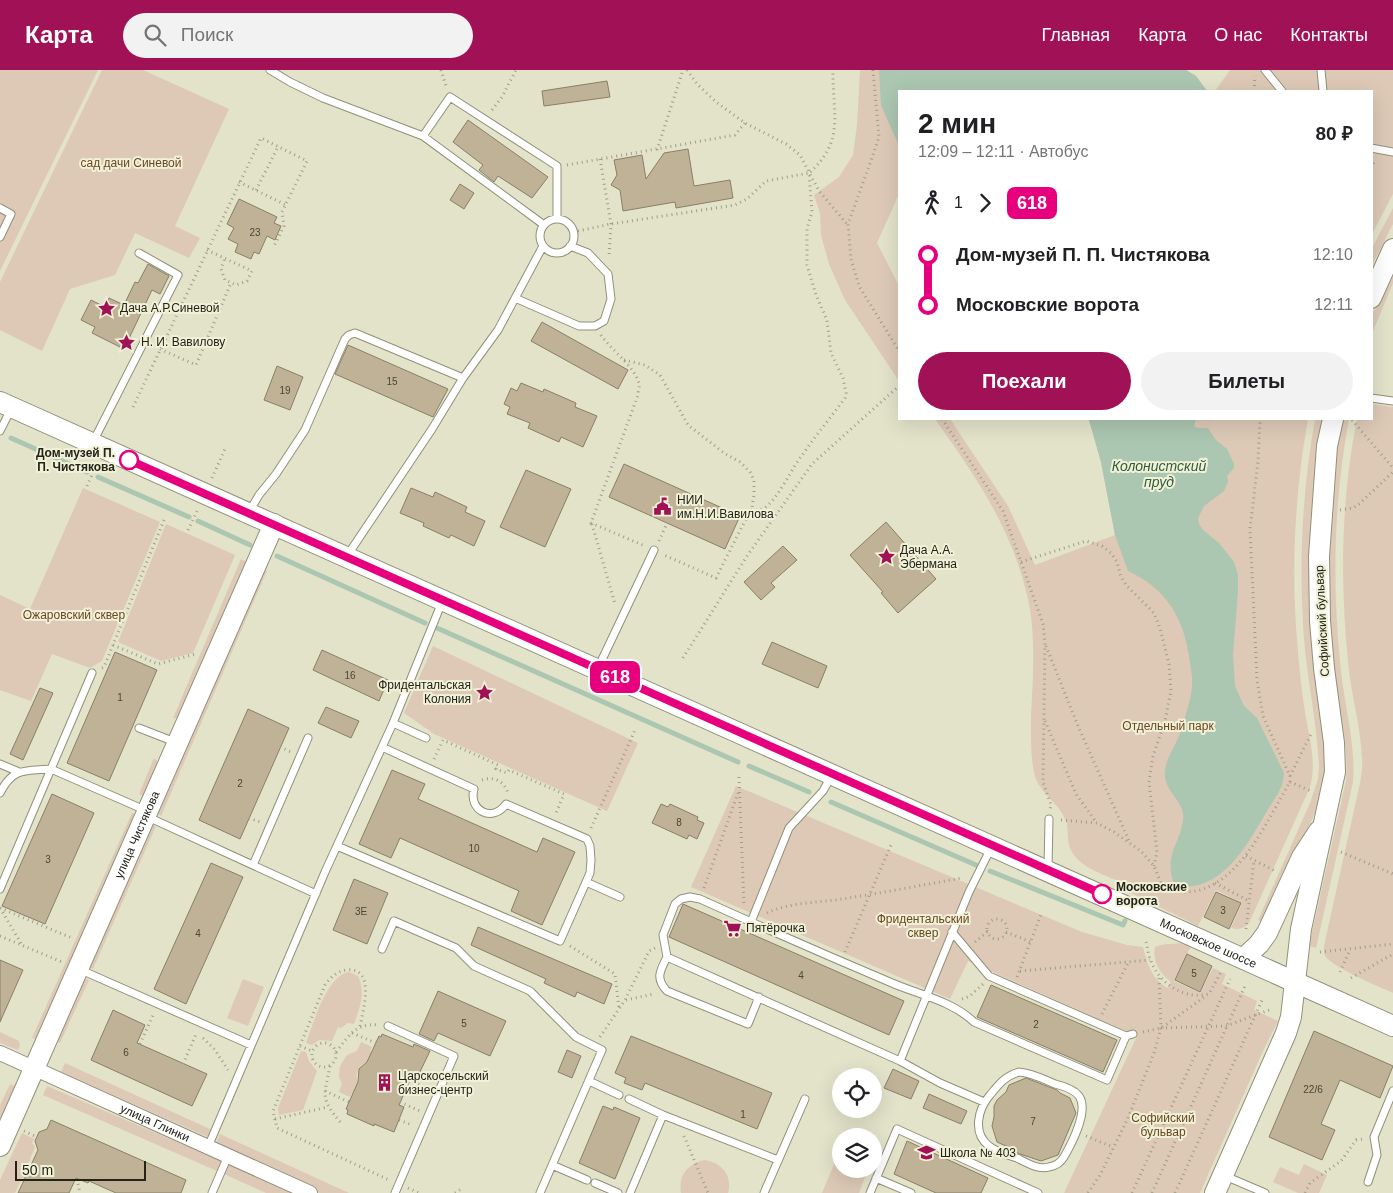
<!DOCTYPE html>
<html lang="ru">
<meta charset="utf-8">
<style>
:root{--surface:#fff;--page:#f2f2f2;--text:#202124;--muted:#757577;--accent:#a11156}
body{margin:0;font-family:Arial,sans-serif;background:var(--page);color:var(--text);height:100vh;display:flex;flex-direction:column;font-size:19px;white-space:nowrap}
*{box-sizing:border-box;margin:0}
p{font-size:16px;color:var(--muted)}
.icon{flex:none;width:28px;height:28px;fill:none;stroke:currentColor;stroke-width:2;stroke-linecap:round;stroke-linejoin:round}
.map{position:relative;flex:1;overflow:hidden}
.details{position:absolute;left:898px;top:20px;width:475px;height:330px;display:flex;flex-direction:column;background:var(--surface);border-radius:0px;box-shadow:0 5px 20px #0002}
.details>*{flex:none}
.badge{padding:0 10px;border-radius:8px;font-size:18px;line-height:32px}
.tools{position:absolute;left:832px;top:998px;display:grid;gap:10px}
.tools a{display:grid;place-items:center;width:50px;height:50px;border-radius:50%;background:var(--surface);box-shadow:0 5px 20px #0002;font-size:25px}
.scale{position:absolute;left:15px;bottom:12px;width:131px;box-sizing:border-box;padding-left:5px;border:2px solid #23231a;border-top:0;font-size:14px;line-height:18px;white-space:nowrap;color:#23231a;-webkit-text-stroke:4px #f0f1d7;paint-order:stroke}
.map>.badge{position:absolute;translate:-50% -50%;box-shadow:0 0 0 2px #fff}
.legs{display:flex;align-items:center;gap:8px;height:55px;padding:0 20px;font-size:16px}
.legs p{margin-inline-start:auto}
.head{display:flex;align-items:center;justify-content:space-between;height:85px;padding:0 20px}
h1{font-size:28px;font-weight:700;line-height:38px}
.primary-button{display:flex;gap:10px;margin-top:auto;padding:10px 20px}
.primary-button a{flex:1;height:58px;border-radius:30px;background:var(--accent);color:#fff;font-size:20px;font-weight:700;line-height:58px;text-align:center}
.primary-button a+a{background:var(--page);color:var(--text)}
ul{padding:0 20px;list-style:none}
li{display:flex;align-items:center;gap:18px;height:50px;font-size:19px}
li i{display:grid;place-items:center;width:8px;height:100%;margin:0 6px;background:currentColor}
li i::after{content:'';width:12px;height:12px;margin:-6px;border:4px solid;border-radius:50%;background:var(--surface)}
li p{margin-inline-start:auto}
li:first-child i{background:linear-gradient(#0000 50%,currentColor 0)}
li:last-child i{background:linear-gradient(currentColor 50%,#0000 0)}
header{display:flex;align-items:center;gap:30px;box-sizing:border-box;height:70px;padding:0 25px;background:var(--accent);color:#fff}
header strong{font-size:24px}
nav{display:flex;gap:28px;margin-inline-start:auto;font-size:18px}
.search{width:350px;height:45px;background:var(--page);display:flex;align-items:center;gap:12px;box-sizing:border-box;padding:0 18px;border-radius:28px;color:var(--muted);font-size:19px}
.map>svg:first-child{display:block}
.green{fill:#ddc9b6}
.water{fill:#abc6b1}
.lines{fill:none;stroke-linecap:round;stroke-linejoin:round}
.stream{stroke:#abc6b1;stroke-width:5}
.building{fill:#bfb296;stroke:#897f69}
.lane-casing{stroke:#909179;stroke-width:9}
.street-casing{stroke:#909179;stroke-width:16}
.secondary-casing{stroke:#909179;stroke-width:22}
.path{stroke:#9e9e8b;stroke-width:3;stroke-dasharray:1 4;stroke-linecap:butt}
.lane{stroke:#fff;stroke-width:7}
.street{stroke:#fff;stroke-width:14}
.secondary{stroke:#fff;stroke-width:20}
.line-1-casing{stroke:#fff;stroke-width:11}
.line-1{stroke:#e6007e;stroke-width:8}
.stop-1-dot{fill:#fff;stroke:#e6007e;stroke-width:2.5}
.labels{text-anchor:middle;stroke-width:4;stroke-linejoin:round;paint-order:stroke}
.number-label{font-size:10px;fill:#4a4739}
.park-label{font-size:12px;fill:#6b4722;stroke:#f0f1d7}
.poi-label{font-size:12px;fill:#23231a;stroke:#f0f1d7;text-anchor:start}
.stop-label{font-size:12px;font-weight:bold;fill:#23231a;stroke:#f0f1d7;text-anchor:end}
.street-label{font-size:12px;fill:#23231a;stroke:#f0f1d7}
.water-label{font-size:14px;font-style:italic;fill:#2f5c3c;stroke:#f0f1d7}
</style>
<header>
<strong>Карта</strong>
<div class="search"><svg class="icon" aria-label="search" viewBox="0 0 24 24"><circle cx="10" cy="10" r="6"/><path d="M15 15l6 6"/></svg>Поиск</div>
<nav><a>Главная</a><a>Карта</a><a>О нас</a><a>Контакты</a></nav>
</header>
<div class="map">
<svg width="1393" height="1123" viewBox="0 0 1393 1123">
<rect width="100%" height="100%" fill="#e3e3ca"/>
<path class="green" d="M0 0H98L0 201Z
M102 0H143L229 39 175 156 200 168 189 188 135 163 115 205 70 219 42 281 0 260V212Z
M860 0H1186L1196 6 1207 21H899V124L877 173 899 216V311L845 230 829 194 821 165 820 143 814 125 839 107 853 85 857 55Z
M1230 0H1393V124L1371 166V21H1215Z
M1393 138V154L1371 197V180Z
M1393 196V213L1371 266V248Z
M1371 334 1393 337V923C1380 917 1328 896 1324 884 1324 884 1324 877 1324 876L1360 713C1361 705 1363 697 1362 690 1361 657 1351 625 1348 592 1340 511 1341 428 1357 349H1371Z
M935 349H950L1008 436 1035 495 1115 465 1101 392 1089 350 1085 349H1308C1295 421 1291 496 1297 570 1299 594 1301 618 1305 642 1309 667 1317 692 1310 717L1249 853C1243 859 1239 860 1231 858L1242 833 1216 820 1198 856 1121 818 1122 813C1104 804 1075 797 1069 775 1067 767 1069 756 1065 749 1059 734 1042 724 1036 709 1030 693 1031 663 1031 645 1033 609 1036 565 1028 529 1012 458 976 407 935 349Z
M1315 349H1323L1313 423 1310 514 1328 697 1318 736 1265 853 1258 850 1310 733 1318 709 1319 697C1317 649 1305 601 1303 553 1299 485 1303 416 1315 349Z
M1341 349H1349C1334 429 1332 510 1340 591 1343 632 1356 671 1353 712L1316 878 1309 876 1346 711C1349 668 1336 626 1331 583 1324 506 1326 425 1341 349Z
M83 418 160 452 102 591 90 598 52 584 31 631 0 620V525L30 539Z
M166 454 235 485 193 583 161 591 118 572Z
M241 489 247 492 179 648H173Z
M262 498 267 501 161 746 156 743Z
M433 576 638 673 607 741 434 664 404 643Z
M154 688 158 692 143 726 139 724Z
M736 716 1082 862 1127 875 1143 877C1147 893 1152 910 1168 918L1171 912C1160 903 1152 892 1155 877 1161 873 1184 873 1192 874L1174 911 1200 923 1213 898 1226 904 1222 914 1257 931 1254 940 1278 951 1263 981 1200 1123H1064L1137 966 968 891 950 929 691 817Z
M132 743 135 744 36 969 32 968Z
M151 754 156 756 93 899 89 897Z
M349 902 358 906C366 923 360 937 354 954L348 953 341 958 338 957 332 971 319 970 312 975 306 973C313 954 327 905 349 902Z
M84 908 89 910 60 973 56 971Z
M243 909 264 917 248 956 227 948Z
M0 962 19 971 20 975 18 980 0 973Z
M361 972 372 977 370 981 373 982 369 991C359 995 354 1004 358 1013L354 1024 352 1023 350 1027 339 1022 342 1014 339 1007 340 996 347 985 357 981Z
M301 981 306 982 309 991 317 1001 303 1040 279 1045 278 1038Z
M65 993 212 1060 208 1067 61 1002Z
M10 1014 15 1016 0 1050V1035Z
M47 1016 221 1091 217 1101 43 1025Z
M22 1063 34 1069 32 1073 35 1077 25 1101 28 1102 25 1110 22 1108 15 1123H0V1110Z
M220 1064 349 1123H320L215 1075Z
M704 1090C721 1092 733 1105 728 1123H681C678 1106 687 1094 704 1090Z
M230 1092 300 1123H266L224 1104Z
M835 1092 841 1094V1099H851L866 1105 859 1123H822Z
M1304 1094 1327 1105 1319 1123H1298L1273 1112 1280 1097 1299 1105Z"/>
<path class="water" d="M879 0H1186L1196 6 1207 21H899V76L881 35Z
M1085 349H1196L1194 356 1198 358H1208L1216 370 1227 379 1234 394V398L1227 406 1228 412 1224 421 1204 436 1198 448 1199 454 1203 460 1219 473 1234 492 1238 505V521L1233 585 1235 616 1244 636 1257 648 1284 703C1284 718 1274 729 1267 741 1248 774 1220 826 1174 815 1164 783 1179 777 1183 750 1186 731 1163 722 1165 702 1166 686 1177 675 1181 660 1185 646 1191 631 1192 616 1193 606 1190 596 1189 586 1183 546 1165 518 1128 501L1115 465 1101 392 1089 350Z"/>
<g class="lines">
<path class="stream" d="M11 368 87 402
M98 407 189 447
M198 451 250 475
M277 486 425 553
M437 558 738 692
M749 696 809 722
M831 732 976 795
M990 801 1123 855 1125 851"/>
</g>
<path class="building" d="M607 11 610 27 544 36 542 21Z
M468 50 548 107 532 128 498 106 494 112 479 100 483 95 453 72Z
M688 79 694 116 730 110 733 128 676 138 675 132 623 141 620 120 611 115 617 105 614 90 642 85 646 109 664 83Z
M460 114 474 123 464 139 450 130Z
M239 129 277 147 274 153 281 156 275 170 267 166 259 184 254 182 251 189 235 182 238 174 228 169 234 158 227 154Z
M148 194 169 206 160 224 152 220 124 279 92 263 95 257 81 250 91 230 105 237 109 228 124 235 135 212 138 213Z
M542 252 628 300 618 319 531 271Z
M348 275 448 319 433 347 335 304Z
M277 296 303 307 290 340 264 330Z
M521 313 543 322 544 319 576 333 575 337 597 346 583 377 561 367 559 372 528 358 530 353 507 344 510 337 504 334 511 318 517 321Z
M624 394 740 446 725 479 609 427Z
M526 400 571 419 545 477 500 457Z
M411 418 433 427 435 422 467 437 465 442 485 451 474 476 451 465 449 468 423 456 424 453 400 443Z
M886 452 936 509 898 543 881 523 883 522 850 485Z
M783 476 797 490 771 513 775 517 761 530 744 512Z
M772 572 827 596 818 618 762 594Z
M322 580 388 610 379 631 313 600Z
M115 582 157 600 109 711 67 693Z
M40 618 53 623 23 690 10 684Z
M326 637 359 651 351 668 318 653Z
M248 639 289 658 240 769 199 750Z
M392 700 425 714 418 729 537 782 543 768 575 782 542 855 511 841 519 821 400 768 391 788 359 774Z
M52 724 94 743 45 854 2 836Z
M661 734 668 737 670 734 698 747 697 750 704 753 697 769 689 765 687 769 652 753Z
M211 793 243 807 186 934 154 919Z
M354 809 388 823 367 874 333 860Z
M1216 822 1241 833 1229 859 1204 847Z
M683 834 904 931 889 965 669 867Z
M478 857 612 914 604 934 577 922 575 927 544 913 546 909 471 875Z
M1187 884 1212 896 1200 922 1175 910Z
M0 890 23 900 0 952Z
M991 915 1117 970 1103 1002 977 947Z
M438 921 506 951 490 986 438 963 434 971 419 964Z
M113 940 145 955 137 973 207 1004 192 1036 91 990Z
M1314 961 1393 996 1380 1028 1340 1010 1321 1054 1335 1060 1322 1090 1269 1067Z
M382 964 413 977 414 974 430 981 416 1010 411 1008 399 1035 404 1037 394 1062 374 1054V1056L347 1044 348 1040 346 1039 358 1012 359 999 367 992 379 966 381 967Z
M631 966 772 1023 757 1059 645 1013 642 1020 624 1013 626 1008 615 1003Z
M567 980 581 986 572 1008 558 1002Z
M893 999 919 1011 911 1029 884 1018Z
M1026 1008 1057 1020 1060 1023 1070 1028 1076 1043 1058 1085 1041 1091 1011 1081 1008 1077 997 1072 992 1056 994 1047V1036L997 1030 1006 1022 1009 1015Z
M929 1024 967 1041 961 1054 923 1038Z
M603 1036 613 1040 614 1037 640 1048 615 1109 579 1093Z
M51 1050 186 1110 181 1123H116L89 1111 88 1113 76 1108 69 1123H18L38 1080 35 1071 39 1062 47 1059Z
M907 1071 988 1108 981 1123H936L894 1104Z"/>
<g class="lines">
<defs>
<path id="lane" d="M270 0 290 12 323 28 423 66 544 155
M1265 0 1282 21
M1321 0 1323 21
M423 66 450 27 557 96V148
M1371 78 1393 82
M0 138 11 144 0 167
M540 166a17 17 0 1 1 34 0a17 17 0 1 1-34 0Z
M515 228 579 256H595L604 251 611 229 608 204 588 183 570 176
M1371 328 1393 331
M0 361 11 339
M93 372 178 205 139 183
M249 442 259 425 276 404 305 360 345 269 349 265 355 263 463 308
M347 486 432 359 463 308 498 260 543 176
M598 598 654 480
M92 603 51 699 147 741
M393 653 426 668
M139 658 175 672
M0 694 19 702
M0 723C13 697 25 701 51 699L0 819
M148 747 316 824
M337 776 560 871 590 803 591 790 590 776 587 769 506 734C493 753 468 741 474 719L382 677
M253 795 308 668
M1048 798 1049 749
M586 812 620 827
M751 852 789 758 823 721 832 705
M952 862 989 906 1126 966 1133 964
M382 879 394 851 456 878 474 896 530 921 576 967 602 980 540 1123
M667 887C660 901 655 908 667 921L748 954 759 927
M81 900 251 975
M388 956 454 986 395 1123
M900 991 969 822 991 778
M1019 1002C1032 1003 1043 1009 1055 1014 1063 1016 1074 1019 1079 1026 1089 1040 1072 1073 1064 1087 1061 1092 1055 1096 1049 1097 1038 1100 1027 1093 1017 1088 1008 1085 996 1082 989 1076 972 1063 978 1039 990 1025 999 1014 1005 1006 1019 1002Z
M589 1011 619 1025
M629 1029 663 1045 778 1090
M984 1032 940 1013 900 991 667 887 663 865 675 834 681 829 690 827 700 829C764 858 828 886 892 913 920 925 952 931 974 952L1107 1010 1126 966
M208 1077 325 802 393 653 442 532
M552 1095 587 1110
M1225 1106 1265 1123
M876 1108 911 1123
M1368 1112 1377 1085 1374 1067 1393 1021
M595 1113 618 1123
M212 1123 228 1086
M630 1123 663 1045
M764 1123 805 1029
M870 1123 897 1059 1038 1123"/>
<g id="street">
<path id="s1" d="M0 983 310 1123"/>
</g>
<g id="secondary">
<path d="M1371 228 1393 179"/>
<path id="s2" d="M0 332 1393 956"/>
<path d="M1244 888 1259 874 1267 863 1302 787 1319 761"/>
<path id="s3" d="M0 1076 274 454"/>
<path d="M1215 1123 1286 963 1291 947 1301 859 1335 702 1334 673 1324 598 1320 551 1319 486 1327 376 1333 349"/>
</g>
</defs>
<use href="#lane" class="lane-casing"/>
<use href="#street" class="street-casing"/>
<use href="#secondary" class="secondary-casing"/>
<path class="path" d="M441 0 446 16
M687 0 698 15 716 32 745 53 786 74 800 85 819 121 847 154
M873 0 879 67 873 85 848 154 851 189 859 216 899 281
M1254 21 1255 6
M492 40 502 27 516 0
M657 80 683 0
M600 89 611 154 609 187
M567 95 735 65 745 53
M1371 98 1375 90
M239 112 286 135
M256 120 278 77
M573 162 611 154 735 135 747 129 766 111 809 103
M207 180 252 201 247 211 236 215 225 210 221 199 225 188
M601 265C611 280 634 296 639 313 640 316 638 321 638 325L591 453 645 476
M160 279 196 295 231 213
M624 290 645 295 660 305 688 355 724 383 740 392 750 402 754 410V425L752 437 716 508 664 485
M133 337 261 68 307 91 282 142 284 156 274 176
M942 349 1003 441 1043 554 1045 573 1043 712 1051 735 1050 740
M1352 350 1393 398
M212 408 225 379
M87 416 97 394
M751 440C757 441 763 440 768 435 782 422 791 399 803 384 816 365 831 347 845 328L846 323 843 308 831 283 827 250 816 225 807 195V158L812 142 809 103C846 71 832 42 833 0
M1340 440 1353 438 1359 434 1393 402
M592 454 615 534
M188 460 198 439
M659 471 667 453
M1021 492 1086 471 1102 476 1111 483 1117 492 1121 507 1127 516 1154 543 1160 558 1169 594 1171 621 1165 651 1153 686 1149 712 1157 782 1154 796
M113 575 158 594 196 584
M1046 576 1078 656 1130 773
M683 588 747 486 812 394 899 316
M102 598 104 597 164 450
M1045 651 1076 724 1096 752
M280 677 291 682
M434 689 443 670 498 695 496 699 507 703 509 700 564 724 556 743
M1290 706 1312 662
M739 707 744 836
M482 710C494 706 504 711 508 723
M1290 712 1311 721
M249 748 260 752
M1061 750 1097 753 1114 762 1142 782 1154 796 1163 818
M591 758 635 660
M1341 782 1393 804
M1246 786 1275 801
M1215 813 1249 831
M1125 815C1138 816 1151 815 1163 818 1171 819 1178 822 1186 822 1238 821 1267 750 1290 712V706L1263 646 1257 610 1250 459 1258 392 1260 349
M704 818 738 723
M0 838 72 868
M0 838 22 875
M767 843C789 832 818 833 842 829 882 823 922 815 962 808
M987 859a10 10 0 1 1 20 0a10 10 0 1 1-20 0Z
M1246 859 1254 790
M1006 862 1031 872
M0 866 62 892
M975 872 988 861
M1146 872C1148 878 1148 886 1151 891 1160 914 1184 930 1209 924L1221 902
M570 876 615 904 619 939
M845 882 891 775
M1320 882 1393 874
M1020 901 1150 890
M1340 902 1350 880
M1017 907 1042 842
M1351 908 1393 884
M962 929 970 926 983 914
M626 930 654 924
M1102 944 1128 893
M360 956C363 941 376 897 347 900 337 901 331 907 325 915L273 1041 277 1058 389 1110
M1161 958 1226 956 1272 939
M1143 962 1161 958 1206 926
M352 963 376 973
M600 967 625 930 649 881 655 878
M203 968 215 980 228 1000
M312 985a12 12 0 1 1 24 0a12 12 0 1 1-24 0Z
M140 974 154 943
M300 976 312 981
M336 982C349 966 355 953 378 955
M183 994 197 962
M330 996C324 1027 320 1028 341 1053
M409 1010 429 1019
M325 1021 349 1032
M400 1032 420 1041
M275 1049 328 1037
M399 1050 412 1055
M24 1061 37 1067
M684 1066 708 1123
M1086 1066 1113 1077
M77 1109 80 1123
M408 1118 419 1123
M455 1123 461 1119
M1088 1123 1100 1105 1128 1048 1154 983 1161 958 1159 906
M1132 1123 1230 909
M1152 1123 1245 916
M1175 1123 1263 928
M1305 1123 1310 1113 1341 1091 1356 1070 1363 1069"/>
<use href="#lane" class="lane"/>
<use href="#street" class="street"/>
<use href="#secondary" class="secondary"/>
</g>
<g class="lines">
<defs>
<path id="line-1" d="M129 390 1102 824"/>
</defs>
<use href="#line-1" class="line-1-casing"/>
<use href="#line-1" class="line-1"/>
</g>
<defs>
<symbol id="sight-bare" viewBox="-9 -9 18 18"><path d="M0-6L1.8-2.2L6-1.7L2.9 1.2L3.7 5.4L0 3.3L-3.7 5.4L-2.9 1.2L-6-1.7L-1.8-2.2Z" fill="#a11156" stroke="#f0f1d7" stroke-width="2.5" paint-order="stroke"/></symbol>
<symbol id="civic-bare" viewBox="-9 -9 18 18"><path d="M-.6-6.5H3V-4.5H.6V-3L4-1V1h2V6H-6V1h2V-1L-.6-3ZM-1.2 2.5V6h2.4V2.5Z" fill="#a11156" stroke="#f0f1d7" stroke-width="2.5" paint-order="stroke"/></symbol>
<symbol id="supermarket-bare" viewBox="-9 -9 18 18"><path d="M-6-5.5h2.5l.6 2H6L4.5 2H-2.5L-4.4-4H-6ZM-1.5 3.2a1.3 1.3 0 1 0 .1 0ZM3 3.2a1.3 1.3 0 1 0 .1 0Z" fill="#a11156" stroke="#f0f1d7" stroke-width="2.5" paint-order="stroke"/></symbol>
<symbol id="building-bare" viewBox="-9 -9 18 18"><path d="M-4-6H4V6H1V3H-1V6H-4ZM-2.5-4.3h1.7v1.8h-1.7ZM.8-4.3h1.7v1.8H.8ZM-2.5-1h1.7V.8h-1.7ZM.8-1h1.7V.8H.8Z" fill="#a11156" stroke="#f0f1d7" stroke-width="2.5" paint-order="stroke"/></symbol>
<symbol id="school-bare" viewBox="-9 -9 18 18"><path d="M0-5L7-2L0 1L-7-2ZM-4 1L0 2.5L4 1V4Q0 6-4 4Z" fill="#a11156" stroke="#f0f1d7" stroke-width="2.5" paint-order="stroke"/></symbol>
</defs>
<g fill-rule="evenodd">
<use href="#sight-bare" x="94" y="226" width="25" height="25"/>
<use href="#sight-bare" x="114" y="260" width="25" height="25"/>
<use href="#civic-bare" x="650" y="424" width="25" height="25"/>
<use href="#sight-bare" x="874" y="474" width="25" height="25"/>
<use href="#sight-bare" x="472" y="610" width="25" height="25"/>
<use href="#supermarket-bare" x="720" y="846" width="25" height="25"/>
<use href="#building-bare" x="372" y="1000" width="25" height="25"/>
<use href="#school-bare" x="914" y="1070" width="25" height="25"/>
</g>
<g class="stop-1-dot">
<circle cx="129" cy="390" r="9"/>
<circle cx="1102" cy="824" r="9"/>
</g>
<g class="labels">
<g class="number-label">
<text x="255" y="166">23</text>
<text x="392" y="315">15</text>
<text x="285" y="324">19</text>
<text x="350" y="609">16</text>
<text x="120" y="631">1</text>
<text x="240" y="717">2</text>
<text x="679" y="756">8</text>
<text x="474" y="782">10</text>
<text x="48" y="793">3</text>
<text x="1223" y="844">3</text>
<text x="361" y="845">3Е</text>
<text x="198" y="867">4</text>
<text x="1194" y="907">5</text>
<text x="801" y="909">4</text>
<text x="464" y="957">5</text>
<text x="1036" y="958">2</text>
<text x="126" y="986">6</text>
<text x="1313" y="1023">22/6</text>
<text x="743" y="1048">1</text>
<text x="1033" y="1055">7</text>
</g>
<g class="park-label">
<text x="131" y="97">сад дачи Синевой</text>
<text x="74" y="549">Ожаровский сквер</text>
<text x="1168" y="660">Отдельный парк</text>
<text x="923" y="853">Фридентальский<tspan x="923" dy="14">сквер</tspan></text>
<text x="1163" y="1052">Софийский<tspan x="1163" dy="14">бульвар</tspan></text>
</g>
<g class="poi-label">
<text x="120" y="242">Дача А.Р.Синевой</text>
<text x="141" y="276">Н. И. Вавилову</text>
<text x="677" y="434">НИИ<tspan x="677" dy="14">им.Н.И.Вавилова</tspan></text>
<text x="900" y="484">Дача А.А.<tspan x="900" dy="14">Эбермана</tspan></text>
<text x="471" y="619" text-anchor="end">Фридентальская<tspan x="471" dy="14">Колония</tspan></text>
<text x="746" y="862">Пятёрочка</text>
<text x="398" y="1010">Царскосельский<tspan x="398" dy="14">бизнес-центр</tspan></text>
<text x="940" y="1087">Школа № 403</text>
</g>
<g class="stop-label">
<text x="115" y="387">Дом-музей П.<tspan x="115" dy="14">П. Чистякова</tspan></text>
<text x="1116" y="821" text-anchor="start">Московские<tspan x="1116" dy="14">ворота</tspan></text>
</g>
<g class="street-label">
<text transform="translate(1322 551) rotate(-93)" y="4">Софийский бульвар</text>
<text dy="4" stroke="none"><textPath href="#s3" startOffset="340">улица Чистякова</textPath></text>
<text dy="4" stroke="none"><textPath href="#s2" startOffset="1324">Московское шоссе</textPath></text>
<text dy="4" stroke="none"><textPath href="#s1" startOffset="170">улица Глинки</textPath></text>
</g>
<g class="water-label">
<text x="1159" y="401">Колонистский<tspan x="1159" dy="16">пруд</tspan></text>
</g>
</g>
</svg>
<div class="tools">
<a><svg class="icon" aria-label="locate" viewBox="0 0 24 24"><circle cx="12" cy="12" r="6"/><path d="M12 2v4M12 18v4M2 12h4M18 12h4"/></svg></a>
<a><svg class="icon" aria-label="layers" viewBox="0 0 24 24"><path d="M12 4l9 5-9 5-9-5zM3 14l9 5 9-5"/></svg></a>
</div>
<div class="scale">50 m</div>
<b class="badge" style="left:615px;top:607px;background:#e6007e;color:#fff">618</b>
<section class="details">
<div class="head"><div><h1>2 мин</h1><p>12:09 – 12:11 · Автобус</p></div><b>80 ₽</b></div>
<div class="legs"><svg class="icon" aria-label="walk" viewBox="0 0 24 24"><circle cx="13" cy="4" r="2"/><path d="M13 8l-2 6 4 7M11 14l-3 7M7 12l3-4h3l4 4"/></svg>1<svg class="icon" aria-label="forward" viewBox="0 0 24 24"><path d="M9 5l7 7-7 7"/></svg><b class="badge" style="background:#e6007e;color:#fff">618</b></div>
<ul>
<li><i style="color:#e6007e"></i><b>Дом-музей П. П. Чистякова</b><p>12:10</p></li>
<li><i style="color:#e6007e"></i><b>Московские ворота</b><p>12:11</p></li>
</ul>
<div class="primary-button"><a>Поехали</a><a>Билеты</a></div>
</section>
</div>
